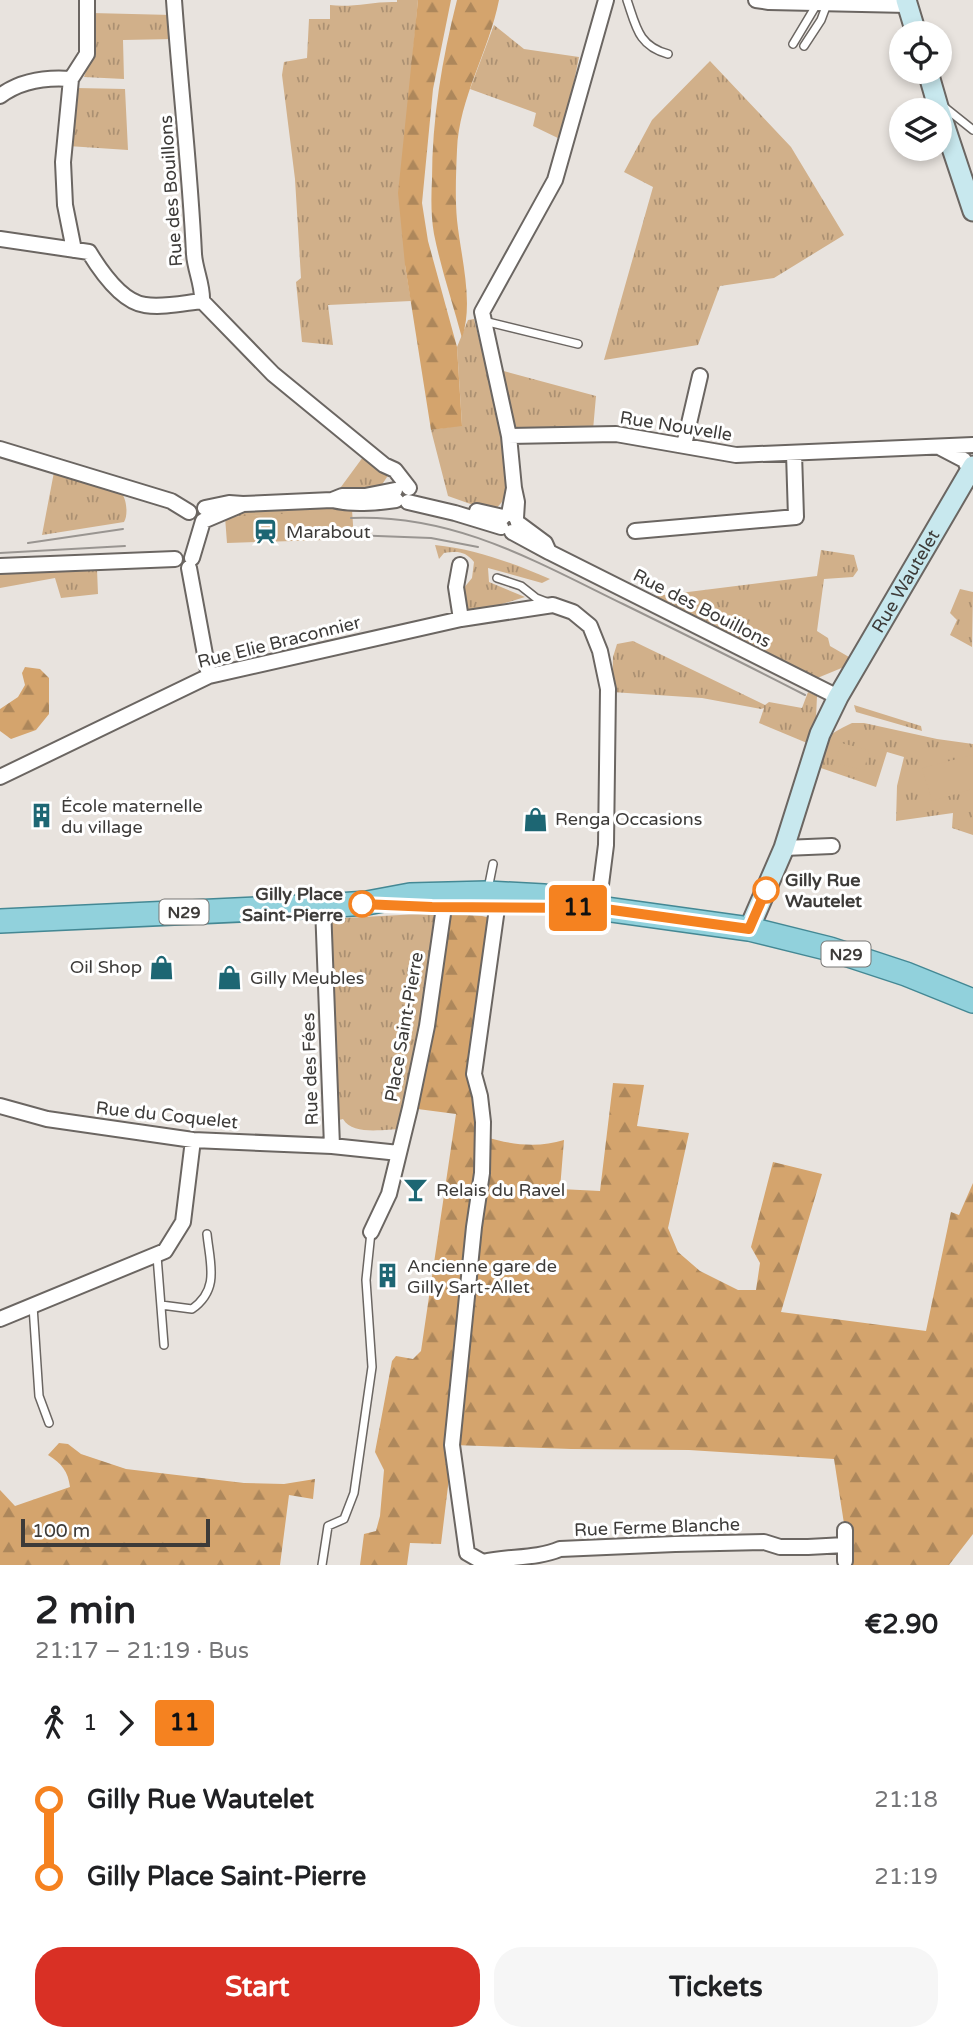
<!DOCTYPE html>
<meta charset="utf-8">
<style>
:root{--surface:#fff;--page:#f6f6f6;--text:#202124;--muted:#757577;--accent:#d93025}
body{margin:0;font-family:"Varela Round",sans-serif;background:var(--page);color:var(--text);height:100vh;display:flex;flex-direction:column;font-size:26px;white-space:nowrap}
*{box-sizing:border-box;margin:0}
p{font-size:23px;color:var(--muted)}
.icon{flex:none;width:38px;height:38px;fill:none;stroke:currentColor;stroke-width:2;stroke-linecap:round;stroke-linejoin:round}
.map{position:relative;height:1565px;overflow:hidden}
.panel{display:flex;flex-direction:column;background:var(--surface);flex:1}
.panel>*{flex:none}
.badge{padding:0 14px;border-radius:5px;font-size:24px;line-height:46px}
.fabs{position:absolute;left:889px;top:21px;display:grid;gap:14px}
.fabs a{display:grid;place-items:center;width:63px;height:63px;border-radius:50%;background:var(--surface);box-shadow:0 4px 10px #0003;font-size:35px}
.scale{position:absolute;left:21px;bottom:18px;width:189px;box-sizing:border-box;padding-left:7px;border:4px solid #3d3b39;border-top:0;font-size:19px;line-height:24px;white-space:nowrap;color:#3d3b39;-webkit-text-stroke:5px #fff;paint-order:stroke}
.map>.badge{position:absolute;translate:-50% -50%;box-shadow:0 0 0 4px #fff}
.legs{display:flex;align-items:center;gap:10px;height:77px;padding:0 35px;font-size:23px}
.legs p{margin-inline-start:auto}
.summary{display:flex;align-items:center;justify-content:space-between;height:119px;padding:0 35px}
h1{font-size:38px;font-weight:800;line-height:52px}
.action{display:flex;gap:14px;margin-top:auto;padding:14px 35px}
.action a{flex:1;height:80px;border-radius:28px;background:var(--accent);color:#fff;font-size:28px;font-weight:800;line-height:80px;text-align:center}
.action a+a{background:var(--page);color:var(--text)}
ul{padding:0 35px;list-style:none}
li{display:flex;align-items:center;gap:24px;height:77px;font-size:26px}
li i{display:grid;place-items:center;width:10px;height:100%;margin:0 9px;background:currentColor}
li i::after{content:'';width:18px;height:18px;margin:-9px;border:5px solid;border-radius:50%;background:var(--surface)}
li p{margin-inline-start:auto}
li:first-child i{background:linear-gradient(#0000 50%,currentColor 0)}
li:last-child i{background:linear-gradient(currentColor 50%,#0000 0)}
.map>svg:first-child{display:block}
.grass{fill:url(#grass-tufts)}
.forest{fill:url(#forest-firs)}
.pitch{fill:#d1b08a}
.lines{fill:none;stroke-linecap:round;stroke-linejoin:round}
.lane-casing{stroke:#6b6662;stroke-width:10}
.street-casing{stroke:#6b6662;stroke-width:18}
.secondary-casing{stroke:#6b6662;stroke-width:23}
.primary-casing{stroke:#448894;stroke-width:26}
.lane{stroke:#fff;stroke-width:7}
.street{stroke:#fff;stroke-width:14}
.secondary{stroke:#c8e8ee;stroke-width:19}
.primary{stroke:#91d1dc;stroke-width:23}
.tram{stroke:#999591;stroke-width:2}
.line-1-casing{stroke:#fff;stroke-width:16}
.line-1{stroke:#f58220;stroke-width:10}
.stop-1-dot{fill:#fff;stroke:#f58220;stroke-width:3.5}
.labels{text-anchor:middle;stroke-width:6;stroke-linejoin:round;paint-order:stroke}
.shield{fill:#fff;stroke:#777674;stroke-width:2}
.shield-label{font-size:16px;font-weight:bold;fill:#3d3b39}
.street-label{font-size:18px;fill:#3d3b39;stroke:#fff}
.poi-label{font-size:18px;fill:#3d3b39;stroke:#fff;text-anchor:start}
.stop-label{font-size:18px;font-weight:bold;fill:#3d3b39;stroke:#fff;text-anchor:start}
</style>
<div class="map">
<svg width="973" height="1565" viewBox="0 0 973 1565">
<defs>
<pattern id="grass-tufts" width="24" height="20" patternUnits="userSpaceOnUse" patternTransform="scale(1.75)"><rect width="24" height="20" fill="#d1b08a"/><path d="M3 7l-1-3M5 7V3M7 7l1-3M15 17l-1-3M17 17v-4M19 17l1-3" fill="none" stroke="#ab9072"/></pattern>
<pattern id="forest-firs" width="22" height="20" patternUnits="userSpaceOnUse" patternTransform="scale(1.75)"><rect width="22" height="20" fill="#d4a46d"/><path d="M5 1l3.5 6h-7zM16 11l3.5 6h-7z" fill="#ad875b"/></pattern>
</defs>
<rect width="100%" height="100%" fill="#e8e3de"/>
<path class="grass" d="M397 0H418L411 76 405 265 411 301 328 305 333 345 302 342 296 282 301 278 295 179 282 75 284 62 307 58 309 19H330V5C352 8 374 1 397 2Z
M92 13 172 15 174 39 123 40 124 79 84 77 92 54Z
M494 25 524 49 579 57 562 140 533 126 536 113 470 89Z
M710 61 791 147 844 235 774 278 720 286 698 345 604 360 653 187 624 172 652 120Z
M76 88 125 89 128 150 68 146Z
M474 319 503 433 509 484 502 502 493 512 448 496 431 430 462 425 457 347 468 320Z
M500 370 596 396 593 430 513 427Z
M363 457 389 474 379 489 338 491Z
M54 472 122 494C127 500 128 516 124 522L42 535Z
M365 506 366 511 225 517 231 513Z
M435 545C476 549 512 563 550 579L542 583 488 568 489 582 525 597 473 613 466 610 463 589 472 578 474 562C465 551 458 551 444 553L439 559Z
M821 550 854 555 858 570 853 577 824 579 817 631 828 638 830 646 849 657 844 667 815 679 648 597 817 576Z
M97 569 98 594 61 598 55 578 0 588V573Z
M960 589 973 592 972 647 950 635 957 620 950 613Z
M633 641 765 705 769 702 802 708 808 692 817 696 816 718 807 743 759 723 764 708 761 709 702 698 612 692 613 657 617 644Z
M854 705 921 726 922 731 856 712Z
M852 723H864L937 739 973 744V835L952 828 953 813 896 821 897 786 904 757 887 752 876 787 818 767C824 738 825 736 852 723Z
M438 913 442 926 402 1129C385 1129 353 1136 343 1119L331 1122 325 919Z"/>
<path class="forest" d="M418 0H451L433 89 422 203 428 241 457 347 462 426 431 430 405 265 398 193Z
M457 0H499C489 51 459 98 457 150 456 173 455 198 457 220 461 258 474 302 462 338 453 304 441 269 434 234 431 217 431 198 432 180 432 119 442 59 457 0Z
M25 667 40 669 49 678V714L36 730 11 739 0 731V709L18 697 25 685 22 673Z
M451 914 482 916 496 919 473 1061 486 1137C511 1145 539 1148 564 1140L560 1189 600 1191 613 1083 644 1085 637 1126 689 1133 668 1228 678 1252 700 1271 738 1290H756L760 1263 751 1247 773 1162 822 1174 781 1312 926 1331 951 1212 959 1215 973 1183V1534L949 1565H845V1530L834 1459 689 1450 571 1449 453 1445 441 1544 410 1543 407 1565H360L364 1534 376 1531 380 1516 384 1470 375 1452 392 1361 396 1356 413 1359 421 1351 456 1114 410 1108 442 926Z
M59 1443 68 1444 81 1454 126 1469 244 1483 284 1484 315 1479 313 1499 289 1495 280 1565H0V1490L15 1506 70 1487C68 1471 62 1464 48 1455Z"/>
<path class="pitch" d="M352 510 354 539 227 543 225 517Z
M841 743 869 750 864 770 836 763Z
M973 755V789L932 801 922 768Z"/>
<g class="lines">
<defs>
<path id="lane" d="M627 0C636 26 638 46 668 54
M793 44 817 4
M804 46 821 20 827 4
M943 106 973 130
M484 321 578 344
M497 578 521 586 536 598 549 603
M488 889 493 864
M157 1256 164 1345
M161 1305 192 1309C220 1289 210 1264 207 1234
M33 1306 39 1396 49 1423
M322 1565 328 1526 344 1519 354 1493 372 1367 366 1280 371 1232"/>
<path id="street" d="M174 0C180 85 190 169 194 254 195 270 203 285 202 301L273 374 384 465 395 470 409 488
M756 0 769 2 908 5
M0 96C20 81 45 77 71 79
M0 239 89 252C100 270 122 302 145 305 163 308 184 303 202 301
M74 250 65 205 63 162 71 79 87 54V0
M509 436 616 434 736 455 973 445
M684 445 700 376
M941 448 964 460 970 470
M0 449 171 501 189 512
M514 488 509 436 482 312 555 180 606 0
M395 490 365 496H342L332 500C353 505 374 503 396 500
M408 502 455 513 501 527
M243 504 332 500
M477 511 503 517
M509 514 514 488 517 502 516 518
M635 531 796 517 794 453
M512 532 549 552 545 543 518 523
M549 552 838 697
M192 558 203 521 243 504 229 503 205 508
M460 565 456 587 461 619
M0 566 175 559
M189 568 209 676
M0 777 209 676 461 619 553 605 573 612 590 626 600 651 608 689 606 845 598 908
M784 848 832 846
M499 894 474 1074 480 1096 483 1122 482 1173 474 1227 452 1445 467 1553 483 1562C509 1556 536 1559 560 1549L675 1544 764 1542 780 1547H808L845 1545
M323 906 332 1146
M0 1106 47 1119 193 1140 332 1146 399 1153
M371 1232 389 1194 410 1108 427 1026 444 907
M0 1319 165 1251 183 1222 193 1140
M845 1530V1561"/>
<g id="secondary">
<path d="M906 0 916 33"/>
<path d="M928 72 939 110"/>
<path d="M940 112 973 211"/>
<path id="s1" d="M749 929 784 848 820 734 838 697 973 466"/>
</g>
<path id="primary" d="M0 921 323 906 367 903 410 895 487 893 544 896 598 908 749 929 830 949 906 974 973 1001"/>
</defs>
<use href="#lane" class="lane-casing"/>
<use href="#street" class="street-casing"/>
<use href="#secondary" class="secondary-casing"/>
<use href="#primary" class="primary-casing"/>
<use href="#lane" class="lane"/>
<use href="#street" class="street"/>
<use href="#secondary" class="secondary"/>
<use href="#primary" class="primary"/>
<path class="tram" d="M351 518C454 514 533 560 623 604 684 634 745 664 805 695
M351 535 431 538 478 547
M28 543 123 529
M0 553 125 546"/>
</g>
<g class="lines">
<defs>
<path id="line-1" d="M362 904 432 907 598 908 749 929 766 890"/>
</defs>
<use href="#line-1" class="line-1-casing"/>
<use href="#line-1" class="line-1"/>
</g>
<defs>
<symbol id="station-bare" viewBox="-9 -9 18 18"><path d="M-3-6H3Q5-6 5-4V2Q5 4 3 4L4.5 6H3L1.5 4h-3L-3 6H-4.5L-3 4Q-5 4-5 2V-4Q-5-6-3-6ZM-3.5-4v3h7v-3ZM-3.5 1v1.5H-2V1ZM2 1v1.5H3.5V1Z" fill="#1d6673" stroke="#fff" stroke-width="2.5" paint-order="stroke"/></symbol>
<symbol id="building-bare" viewBox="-9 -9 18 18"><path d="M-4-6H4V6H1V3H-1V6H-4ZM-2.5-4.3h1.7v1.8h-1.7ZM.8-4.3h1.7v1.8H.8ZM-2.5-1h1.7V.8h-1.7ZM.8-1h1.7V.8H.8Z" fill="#1d6673" stroke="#fff" stroke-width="2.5" paint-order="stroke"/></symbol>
<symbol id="shop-bare" viewBox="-9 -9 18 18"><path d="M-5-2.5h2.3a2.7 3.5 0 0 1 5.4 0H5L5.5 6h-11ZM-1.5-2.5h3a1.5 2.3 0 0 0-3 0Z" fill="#1d6673" stroke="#fff" stroke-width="2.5" paint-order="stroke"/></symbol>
<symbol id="bar-bare" viewBox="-9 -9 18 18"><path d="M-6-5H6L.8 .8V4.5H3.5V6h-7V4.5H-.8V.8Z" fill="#1d6673" stroke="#fff" stroke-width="2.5" paint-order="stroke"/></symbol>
</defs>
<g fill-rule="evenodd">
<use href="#station-bare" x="248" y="514" width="35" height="35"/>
<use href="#building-bare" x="24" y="798" width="35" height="35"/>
<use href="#shop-bare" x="518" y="802" width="35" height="35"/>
<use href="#shop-bare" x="144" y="950" width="35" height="35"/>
<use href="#shop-bare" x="212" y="960" width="35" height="35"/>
<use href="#bar-bare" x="398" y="1172" width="35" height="35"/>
<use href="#building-bare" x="370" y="1258" width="35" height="35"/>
</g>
<g class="stop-1-dot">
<circle cx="766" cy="890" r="12"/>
<circle cx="362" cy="904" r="12"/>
</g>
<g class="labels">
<g class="shield">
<rect x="159.5" y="899.5" width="49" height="25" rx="5"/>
<rect x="821.5" y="941.5" width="49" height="25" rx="5"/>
</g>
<g class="shield-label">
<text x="184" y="918">N29</text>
<text x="846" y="960">N29</text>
</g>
<g class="street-label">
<text transform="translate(171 191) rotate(-94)" y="6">Rue des Bouillons</text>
<text transform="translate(676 426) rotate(9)" y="6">Rue Nouvelle</text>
<text dy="6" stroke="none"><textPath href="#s1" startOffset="383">Rue Wautelet</textPath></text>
<text transform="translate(702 608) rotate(27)" y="6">Rue des Bouillons</text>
<text transform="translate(279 642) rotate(-14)" y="6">Rue Elie Braconnier</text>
<text transform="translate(404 1027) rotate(-80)" y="6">Place Saint-Pierre</text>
<text transform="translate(310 1069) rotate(-92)" y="6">Rue des Fées</text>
<text transform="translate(167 1115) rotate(6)" y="6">Rue du Coquelet</text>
<text transform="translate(657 1527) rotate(-2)" y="6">Rue Ferme Blanche</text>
</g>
<g class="poi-label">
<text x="286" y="538">Marabout</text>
<text x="61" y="812">École maternelle<tspan x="61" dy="21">du village</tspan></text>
<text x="555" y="825">Renga Occasions</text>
<text x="142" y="973" text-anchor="end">Oil Shop</text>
<text x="250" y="984">Gilly Meubles</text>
<text x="436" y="1196">Relais du Ravel</text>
<text x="407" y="1272">Ancienne gare de<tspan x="407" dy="21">Gilly Sart-Allet</tspan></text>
</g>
<g class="stop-label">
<text x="785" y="886">Gilly Rue<tspan x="785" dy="21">Wautelet</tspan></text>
<text x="343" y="900" text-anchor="end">Gilly Place<tspan x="343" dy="21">Saint-Pierre</tspan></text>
</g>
</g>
</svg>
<div class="fabs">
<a><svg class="icon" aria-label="locate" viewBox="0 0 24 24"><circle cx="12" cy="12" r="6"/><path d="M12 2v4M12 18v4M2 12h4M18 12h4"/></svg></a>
<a><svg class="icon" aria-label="layers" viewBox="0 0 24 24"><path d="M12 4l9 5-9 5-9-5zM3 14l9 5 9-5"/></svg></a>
</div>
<div class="scale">100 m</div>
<b class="badge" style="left:578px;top:908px;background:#f58220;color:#111">11</b>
</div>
<section class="panel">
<div class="summary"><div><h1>2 min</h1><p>21:17 – 21:19 · Bus</p></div><b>€2.90</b></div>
<div class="legs"><svg class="icon" aria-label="walk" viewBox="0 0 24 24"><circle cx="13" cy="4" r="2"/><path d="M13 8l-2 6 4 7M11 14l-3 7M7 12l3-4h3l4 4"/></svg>1<svg class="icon" aria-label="forward" viewBox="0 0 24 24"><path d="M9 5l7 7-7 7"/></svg><b class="badge" style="background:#f58220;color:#111">11</b></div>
<ul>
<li><i style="color:#f58220"></i><b>Gilly Rue Wautelet</b><p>21:18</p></li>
<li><i style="color:#f58220"></i><b>Gilly Place Saint-Pierre</b><p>21:19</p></li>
</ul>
<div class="action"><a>Start</a><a>Tickets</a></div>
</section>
